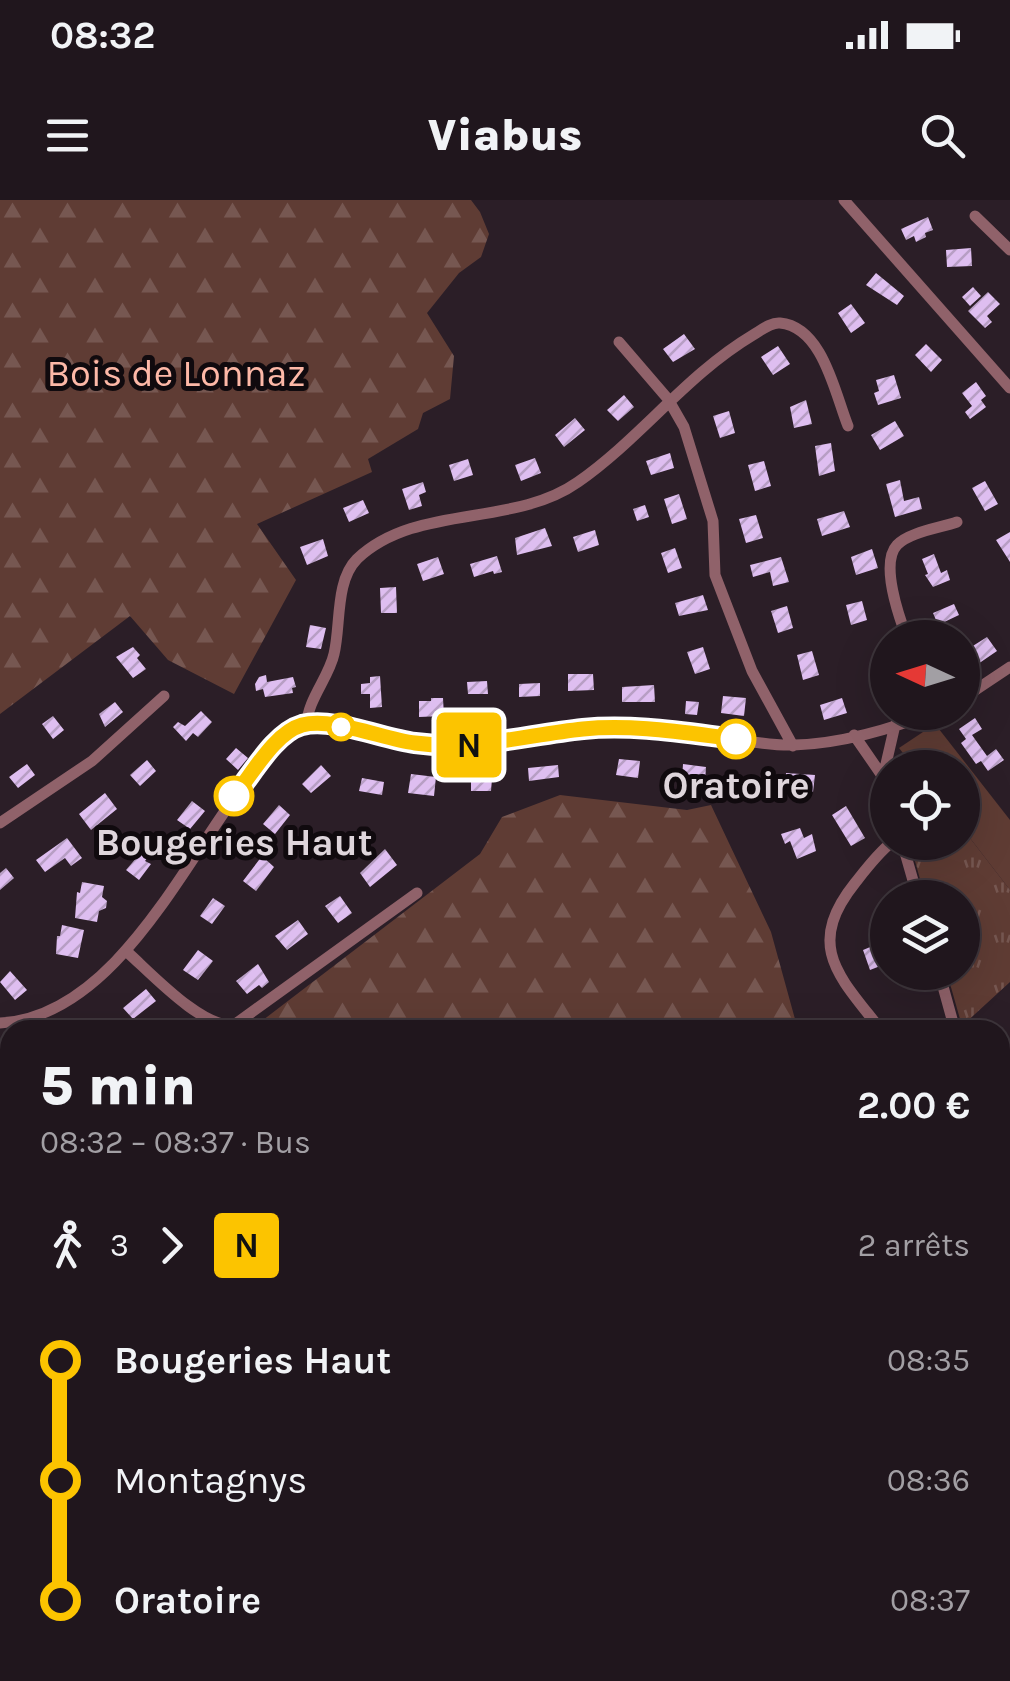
<!DOCTYPE html>
<html lang="fr">
<meta charset="utf-8">
<style>
:root{--surface:#20161d;--page:#2d232a;--text:#f1f3f6;--muted:#a29fa4;--line:#3d353b}
body{margin:0;font-family:Karla,sans-serif;background:var(--page);color:var(--text);height:100vh;display:flex;flex-direction:column;font-size:38px;white-space:nowrap}
*{box-sizing:border-box;margin:0}
p{font-size:32px;color:var(--muted)}
.icon{flex:none;width:55px;height:55px;fill:none;stroke:currentColor;stroke-width:2;stroke-linecap:round;stroke-linejoin:round}
.map{position:relative;flex:1;overflow:hidden}
.sheet{position:absolute;left:0px;top:820px;width:1010px;height:662px;display:flex;flex-direction:column;background:var(--surface);border-radius:30px 30px 0 0;box-shadow:0 10px 40px #0002,0 0 0 2px var(--line)}
.sheet>*{flex:none}
.badge{padding:0 20px;border-radius:8px;font-size:35px;line-height:65px}
.needle{width:65px;rotate:274deg}
.buttons{position:absolute;left:870px;top:420px;display:grid;gap:20px}
.buttons a{display:grid;place-items:center;width:110px;height:110px;border-radius:50%;background:var(--surface);box-shadow:0 10px 40px #0002,0 0 0 2px var(--line);font-size:50px}
.map>.badge{position:absolute;translate:-50% -50%;box-shadow:0 0 0 5px #fff}
.legs{display:flex;align-items:center;gap:15px;height:110px;padding:0 40px;font-size:32px}
.legs p{margin-inline-start:auto}
.headline{display:flex;align-items:center;justify-content:space-between;height:170px;padding:0 40px}
h1{font-size:55px;font-weight:800;line-height:75px}
ul{padding:0 40px;list-style:none}
li{display:flex;align-items:center;gap:35px;height:120px;font-size:38px}
li i{display:grid;place-items:center;width:15px;height:100%;margin:0 12px;background:currentColor}
li i::after{content:'';width:25px;height:25px;margin:-12px;border:8px solid;border-radius:50%;background:var(--surface)}
li p{margin-inline-start:auto}
li:first-child i{background:linear-gradient(#0000 50%,currentColor 0)}
li:last-child i{background:linear-gradient(currentColor 50%,#0000 0)}
.status{display:flex;justify-content:space-between;align-items:center;height:70px;padding:0 50px;background:var(--surface);direction:ltr}
.status svg{height:28px;fill:currentColor}
header{display:flex;justify-content:space-between;align-items:center;height:130px;padding:0 40px;background:var(--surface);font-size:45px;font-weight:800}
.map>svg:first-child{display:block}
.grass{fill:#5f3c34}
.forest{fill:url(#forest-firs)}
.park{fill:url(#park-tufts)}
.building{fill:url(#building-hatch)}
.lines{fill:none;stroke-linecap:round;stroke-linejoin:round}
.minor{stroke:#90626a;stroke-width:11}
.secondary{stroke:#ce8592;stroke-width:15}
.line-1-casing{stroke:#fff;stroke-width:22}
.line-1{stroke:#fcc400;stroke-width:15}
.stop-1-dot{fill:#fff;stroke:#fcc400;stroke-width:5}
.labels{text-anchor:middle;stroke-width:10;stroke-linejoin:round;paint-order:stroke}
.park-label{font-size:38px;fill:#fdb8a7;stroke:#100a0e}
.stop-label{font-size:38px;font-weight:bold;fill:#ded5db;stroke:#100a0e}
</style>
<div class="status"><b>08:32</b><svg viewBox="0 0 49 12"><path d="M0 12V9h3v3zM5 12V6h3v6zM10 12V3h3v9zM15 12V0h3v12zM26 1h20v11H26zM47 4h2v5h-2z"/></svg></div>
<header><svg class="icon" aria-label="menu" viewBox="0 0 24 24"><path d="M4 6h16M4 12h16M4 18h16"/></svg>Viabus<svg class="icon" aria-label="search" viewBox="0 0 24 24"><circle cx="10" cy="10" r="6"/><path d="M15 15l6 6"/></svg></header>
<div class="map">
<svg width="1010" height="1481" viewBox="0 0 1010 1481">
<defs>
<pattern id="forest-firs" width="22" height="20" patternUnits="userSpaceOnUse" patternTransform="scale(2.5)"><rect width="22" height="20" fill="#5f3c34"/><path d="M5 1l3.5 6h-7zM16 11l3.5 6h-7z" fill="#765751"/></pattern>
<pattern id="park-tufts" width="24" height="20" patternUnits="userSpaceOnUse" patternTransform="scale(2.5)"><rect width="24" height="20" fill="#5f3c34"/><path d="M3 7l-1-3M5 7V3M7 7l1-3M15 17l-1-3M17 17v-4M19 17l1-3" fill="none" stroke="#765751"/></pattern>
<pattern id="building-hatch" width="6" height="6" patternUnits="userSpaceOnUse" patternTransform="scale(2.5)"><rect width="6" height="6" fill="#debef0"/><path d="M-1 1l2-2M0 6l6-6M5 7l2-2" fill="none" stroke="#b79ec4"/></pattern>
</defs>
<rect width="100%" height="100%" fill="#2b1e27"/>
<path class="grass" d="M935 524 1010 620V690L963 629 962 568 914 567 899 548Z"/>
<path class="forest" d="M0 0H471L480 12 489 34 481 57 459 73 427 113 454 156 450 199 423 213 418 229 368 259 372 272 257 324 296 380 234 494 168 460 130 416 0 514Z
M560 595 687 610 711 605 771 732 798 830H250L480 654 502 617Z
M0 1105 10 1109V1263L0 1274Z
M1000 1216 1010 1219V1481H482L469 1473 1000 1472Z
M271 1472H422L440 1481H412L403 1477 399 1481H266Z"/>
<path class="park" d="M963 629 1010 690V782L962 826 947 773 962 772V698L925 697 910 643 962 642Z"/>
<path class="building" d="M928 17 933 30 925 33 926 37 916 42 914 36 906 40 901 29Z
M971 48 972 66 947 67 946 50Z
M876 73 904 96 897 105 866 85Z
M973 87 981 96 970 106 962 97Z
M988 92 1000 104 987 116 992 122 985 128 968 111Z
M851 104 865 123 851 133 838 113Z
M684 134 695 149 673 162 663 149Z
M926 144 942 160 931 172 915 155Z
M778 146 790 164 773 175 761 157Z
M894 175 901 198 878 205 874 193 879 191 876 180Z
M976 182 986 196 981 200 986 207 970 219 965 212 972 206 962 193Z
M624 195 634 207 618 221 607 210Z
M806 200 812 224 794 228 790 207Z
M729 211 735 233 720 238 713 216Z
M575 218 585 230 564 247 555 235Z
M895 221 904 236 880 250 871 235Z
M831 243 835 271 819 276 815 246Z
M670 253 674 268 651 275 646 261Z
M535 258 541 273 521 281 515 265Z
M468 259 473 275 454 281 449 265Z
M764 261 771 286 755 291 748 265Z
M900 280 904 301 919 297 922 309 895 317 886 284Z
M985 281 998 304 985 311 972 288Z
M423 282 426 292 419 295 422 306 409 310 402 289Z
M679 294 687 319 672 324 664 299Z
M363 300 369 313 349 322 343 308Z
M645 305 649 317 637 321 633 309Z
M844 311 850 327 822 336 817 319Z
M756 315 763 338 746 343 739 319Z
M545 328 552 346 517 355 515 338Z
M595 330 599 345 578 352 573 337Z
M1010 332V362L996 340Z
M323 339 328 356 307 365 300 347Z
M675 348 682 368 668 373 661 353Z
M872 349 878 368 856 375 851 357Z
M934 354 941 373 947 370 950 380 933 387 925 375 928 374 922 359Z
M497 356 502 372 494 374 493 371 474 377 470 364Z
M438 357 444 374 423 381 417 364Z
M781 357 789 382 773 386 770 372 753 377 750 365Z
M396 387 397 413H381L380 388Z
M703 395 708 410 679 416 675 403Z
M862 401 867 420 851 425 846 405Z
M954 404 959 415 938 425 933 413Z
M787 406 793 428 778 433 771 411Z
M310 425 326 428 321 449 306 447Z
M987 437 997 451 978 464 968 449Z
M133 447 140 455 137 458 146 469 133 478 116 457Z
M703 447 710 469 695 474 687 452Z
M812 451 819 475 803 480 797 455Z
M568 474H593L594 490 568 491Z
M266 475 267 482 293 477 296 487 292 488 293 493 265 497 263 489 256 491 255 484 259 477Z
M380 476 382 507 370 508V494H361V484L370 483V477Z
M487 481 488 494H468L467 482Z
M540 483V496L519 497V484Z
M654 485 655 502H622V487Z
M723 496 746 498 744 516 721 513Z
M431 498H443L444 516 419 517V501H431Z
M842 498 847 513 824 520 820 505Z
M686 501 699 502 697 515 685 514Z
M115 502 123 512 105 527 99 514Z
M201 511 212 522 198 537 193 533 186 541 173 527 178 522 185 526Z
M53 516 64 530 53 539 42 524Z
M975 518 982 529 972 535 987 556 996 549 1004 560 988 571 981 561 976 564 961 543 966 539 959 529Z
M236 548 248 558 238 570 226 559Z
M619 559 640 561 638 578 616 575Z
M147 560 156 571 140 586 130 575Z
M27 564 35 575 18 588 9 577Z
M683 564 706 567 705 582 682 580Z
M321 565 331 576 311 593 302 584Z
M558 565 559 577 529 581 528 568Z
M786 573 815 575 813 592 785 589Z
M411 574 436 577 434 596 408 593Z
M362 578 384 582 382 595 359 591Z
M492 579 491 591H471V580Z
M727 584 755 586 754 602 726 599Z
M105 593 117 609 91 630 79 614Z
M192 601 205 611 190 629 177 620Z
M279 605 290 615 275 634 263 624Z
M846 606 865 638 851 646 832 615Z
M800 628 804 638 812 634 816 651 797 659 790 641 785 644 781 634Z
M145 634 151 639 148 642 154 648 145 661 151 664 139 680 126 670 138 656 132 652Z
M67 638 82 658 71 666 65 658 45 672 36 660Z
M385 649 397 665 370 687 360 673Z
M262 656 274 667 256 691 243 681Z
M6 668 14 678 0 690V673Z
M82 682 104 686 102 697 107 701 106 708 99 711 97 722 75 718 77 692 80 693Z
M340 696 352 713 338 723 325 706Z
M213 698 225 706 212 724 200 716Z
M298 720 308 734 287 750 275 736Z
M62 725 84 730 78 758 56 754 57 736H60Z
M875 745 877 750 888 746V763L870 770 863 750Z
M198 750 213 761 198 780 183 770Z
M258 764 269 782 262 788 259 785 247 794 236 781Z
M10 771 27 790 15 800 0 782Z
M146 789 156 801 133 819 123 808Z
M1000 893 1010 900V918L1005 926 1000 923Z
M0 983 10 992V1001L2 1008Z
M4 1067 10 1071 8 1089 0 1083Z
M109 1472H131L129 1481H114Z"/>
<g class="lines">
<path class="minor" d="M844 0 1010 188
M975 16 1010 50
M619 142 668 199 684 227 713 321 715 375 752 471 793 546
M907 438C899 417 880 363 897 345 909 332 940 328 957 322
M962 499 1010 467
M307 524C307 501 329 477 334 454 341 425 335 381 357 359 416 303 513 328 578 282 641 238 686 175 753 135 760 131 771 122 780 123 823 127 835 194 848 226
M854 535 883 577 888 592
M883 577 895 525
M0 623 92 561 164 496
M902 642 918 698
M126 751C150 772 202 829 234 825L417 693
M939 772 955 830
M0 823C117 817 187 655 251 575 264 559 278 535 298 527 325 516 411 545 447 546 500 548 552 529 605 528 648 527 691 534 734 539 753 542 774 546 794 545 839 544 892 529 934 512
M881 830C840 777 804 747 855 683 866 669 878 653 892 642
M0 876 10 888
M1000 934 1010 941
M1000 982 1010 972"/>
<path class="secondary" d="M0 1408 10 1407
M446 1472 460 1481"/>
</g>
<g class="lines">
<defs>
<path id="line-1" d="M234 596C252 575 274 533 302 525 333 517 383 539 415 543 473 551 526 535 583 529 634 524 686 533 736 539"/>
</defs>
<use href="#line-1" class="line-1-casing"/>
<use href="#line-1" class="line-1"/>
</g>
<g class="stop-1-dot">
<circle cx="341" cy="527" r="12"/>
<circle cx="736" cy="539" r="18"/>
<circle cx="234" cy="596" r="18"/>
</g>
<g class="labels">
<g class="park-label">
<text x="176" y="186">Bois de Lonnaz</text>
</g>
<g class="stop-label">
<text x="736" y="598">Oratoire</text>
<text x="234" y="655">Bougeries Haut</text>
</g>
</g>
</svg>
<div class="buttons">
<a><svg class="needle" viewBox="-14 -14 28 28"><path d="M0-13l5 13h-10z" fill="#e53935"/><path d="M0 13l5-13h-10z" fill="#a29fa4"/></svg></a>
<a><svg class="icon" aria-label="locate" viewBox="0 0 24 24"><circle cx="12" cy="12" r="6"/><path d="M12 2v4M12 18v4M2 12h4M18 12h4"/></svg></a>
<a><svg class="icon" aria-label="layers" viewBox="0 0 24 24"><path d="M12 4l9 5-9 5-9-5zM3 14l9 5 9-5"/></svg></a>
</div>
<b class="badge" style="left:469px;top:545px;background:#fcc400;color:#111">N</b>
<section class="sheet">
<div class="headline"><div><h1>5 min</h1><p>08:32 – 08:37 · Bus</p></div><b>2.00 €</b></div>
<div class="legs"><svg class="icon" aria-label="walk" viewBox="0 0 24 24"><circle cx="13" cy="4" r="2"/><path d="M13 8l-2 6 4 7M11 14l-3 7M7 12l3-4h3l4 4"/></svg>3<svg class="icon" aria-label="forward" viewBox="0 0 24 24"><path d="M9 5l7 7-7 7"/></svg><b class="badge" style="background:#fcc400;color:#111">N</b><p>2 arrêts</p></div>
<ul>
<li><i style="color:#fcc400"></i><b>Bougeries Haut</b><p>08:35</p></li>
<li><i style="color:#fcc400"></i><span>Montagnys</span><p>08:36</p></li>
<li><i style="color:#fcc400"></i><b>Oratoire</b><p>08:37</p></li>
</ul>
</section>
</div>
